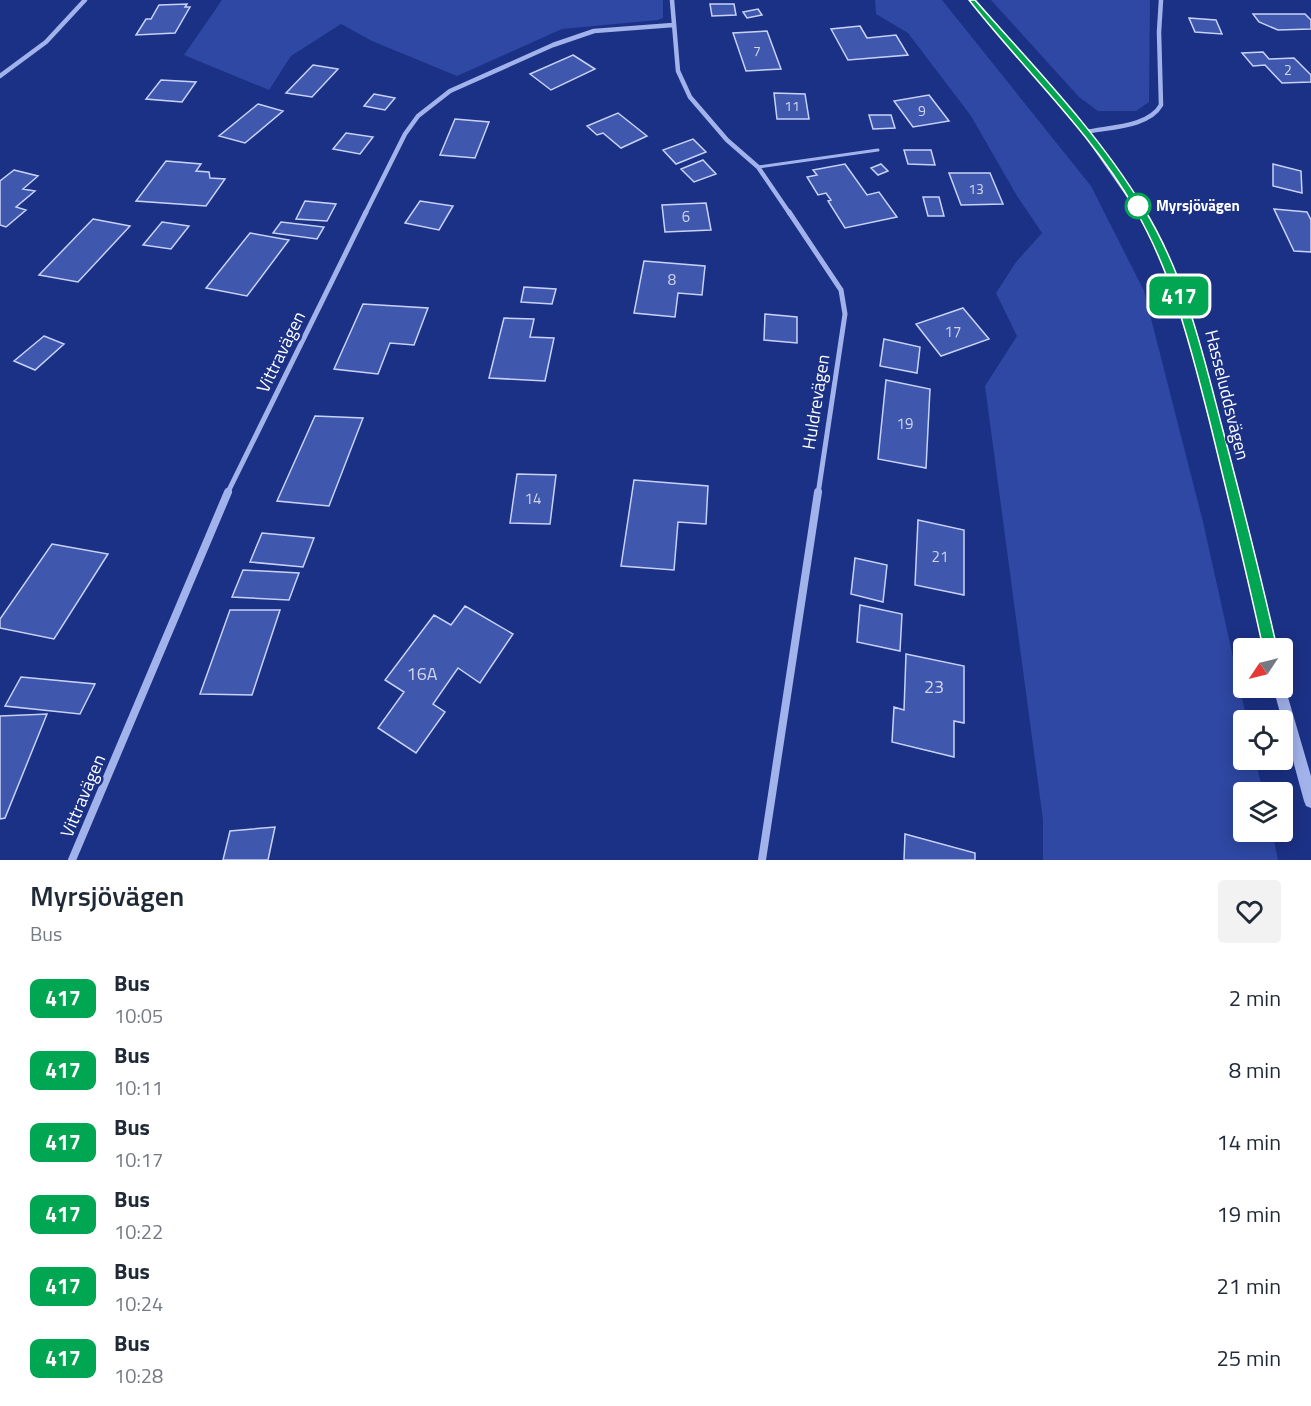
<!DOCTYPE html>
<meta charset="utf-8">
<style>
:root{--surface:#fff;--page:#f2f2f3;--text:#1f2937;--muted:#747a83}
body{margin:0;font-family:"Titillium Web",sans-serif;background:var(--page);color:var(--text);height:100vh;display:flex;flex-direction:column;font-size:22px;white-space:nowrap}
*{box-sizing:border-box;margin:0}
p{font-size:20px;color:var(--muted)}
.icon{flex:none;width:33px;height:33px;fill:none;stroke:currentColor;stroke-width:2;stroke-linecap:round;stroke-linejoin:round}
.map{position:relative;height:860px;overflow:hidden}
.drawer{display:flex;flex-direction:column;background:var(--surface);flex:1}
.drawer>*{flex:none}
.badge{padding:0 12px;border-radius:9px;font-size:21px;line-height:39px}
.needle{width:39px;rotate:235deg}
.buttons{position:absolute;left:1233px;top:638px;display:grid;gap:12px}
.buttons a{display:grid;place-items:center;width:60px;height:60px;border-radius:6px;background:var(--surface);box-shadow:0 3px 15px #0003;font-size:30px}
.map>.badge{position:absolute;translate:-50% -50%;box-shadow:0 0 0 3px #fff}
.round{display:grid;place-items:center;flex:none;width:63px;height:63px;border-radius:6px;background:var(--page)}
.summary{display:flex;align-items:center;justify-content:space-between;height:102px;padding:0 30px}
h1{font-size:28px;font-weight:600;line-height:45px}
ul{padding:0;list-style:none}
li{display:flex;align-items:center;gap:18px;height:72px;padding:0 30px}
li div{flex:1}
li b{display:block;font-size:22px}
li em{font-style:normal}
li .badge{min-width:66px;font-weight:700;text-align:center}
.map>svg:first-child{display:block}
.green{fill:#2e48a3}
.building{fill:#3f57ad;stroke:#c7d2f8;stroke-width:1.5}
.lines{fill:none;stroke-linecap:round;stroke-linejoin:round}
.service{stroke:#a2b3eb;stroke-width:3}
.minor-far2{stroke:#a2b3eb;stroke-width:4.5}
.minor-far1{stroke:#a2b3eb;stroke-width:5}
.minor{stroke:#a2b3eb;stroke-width:8}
.tertiary{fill:#a2b3eb;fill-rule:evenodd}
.line{fill:#00a651;stroke:#fff;stroke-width:1.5}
.stop-dot{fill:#fff;stroke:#00a651;stroke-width:3}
.labels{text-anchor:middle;stroke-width:5;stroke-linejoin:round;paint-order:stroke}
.far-number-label{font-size:14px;fill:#cfd5ea}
.far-stop-label{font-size:15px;font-weight:bold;fill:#fff;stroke:#1b3185;text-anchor:start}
.number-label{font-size:15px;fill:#cfd5ea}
.street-label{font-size:18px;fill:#fff;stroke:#1b3185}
.near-number-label{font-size:18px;fill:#cfd5ea}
</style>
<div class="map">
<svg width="1311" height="860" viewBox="0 0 1311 860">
<rect width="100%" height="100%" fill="#1b3185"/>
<path class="green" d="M222 0H663V18L658 20 562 29 457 76 372 41 341 24 291 56 269 90 184 55Z
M875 0H942L1091 186 1144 291 1203 522 1247 720H1244V759H1255L1263 792H1244V831H1272L1278 860H1043V820L985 386 1017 336 996 293 1016 262 1042 233 1017 196 971 116 908 33 876 14Z
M991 0H1150L1149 102 1136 111H1098L1079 97Z"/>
<path class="building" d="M187 4 185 7H190L175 33 136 35 146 19H151L159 5Z
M710 4H734L736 15 712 16Z
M758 9 762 15 747 18 743 12Z
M1253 14H1305L1311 20V29L1278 30 1259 22Z
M1189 18 1216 20 1222 34 1195 32Z
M860 26 867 38 896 35 908 55 848 60 831 29Z
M767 31 781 69 746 71 733 33Z
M1263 52 1269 59 1294 58 1311 75V82L1282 83 1265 65 1253 66 1242 53Z
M573 55 595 69 551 90 530 74Z
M313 65 338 69 312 97 286 93Z
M161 80 196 82 182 102 146 99Z
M774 93 805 94 809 119H777Z
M374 94 395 98 385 110 364 106Z
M929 95 949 121 913 127 894 101Z
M258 104 283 111 245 143 219 136Z
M618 113 647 136 621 148 603 133 597 135 587 126Z
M869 115H891L895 128 873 129Z
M455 119 489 122 475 158 440 155Z
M346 133 373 137 360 154 333 149Z
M693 139 706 152 676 164 663 150Z
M904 150H931L935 165 908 164Z
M703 160 716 174 694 182 681 169Z
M166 161 201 164 196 171 209 172 210 178 225 179 206 206 136 201Z
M845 164 867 195 879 192 897 217 845 228 828 201 831 200 826 193 818 195 807 177 817 175 813 170Z
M881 164 888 171 878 175 871 168Z
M1273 164 1301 171 1302 193 1273 186Z
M14 170 38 176 23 189 35 191 16 207 26 210 6 227 0 225V181Z
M949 173H990L1003 204 961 205Z
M923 197H939L944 216H928Z
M305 201 336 204 327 221 296 219Z
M420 201 453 206 439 230 405 223Z
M706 203 711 230 665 232 662 205Z
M1274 209 1307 212 1311 220V252L1294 251Z
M93 219 130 226 78 282 39 275Z
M162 222 189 226 171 249 143 245Z
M281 222 324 227 317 239 273 233Z
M250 233 289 240 247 296 206 288Z
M644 261 705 266 702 295 678 293 675 317 634 313Z
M524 287 556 289 552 304 521 302Z
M363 304 428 308 414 345 390 343 378 374 334 369Z
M963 308 989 339 941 356 916 324Z
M765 314 797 317V343L764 340Z
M504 318 534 319 530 337 554 338 545 381 489 378Z
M44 336 64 344 35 370 14 361Z
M884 339 920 347 917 373 880 366Z
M886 380 930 389 926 468 878 459Z
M315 416 363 418 329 506 277 501Z
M517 474 556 475 550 524 510 523Z
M634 480 708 486 706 524 678 522 674 570 621 566Z
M918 520 964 530V595L915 585Z
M262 533 314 538 303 567 250 562Z
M52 544 108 554 54 639 0 628V619Z
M855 558 887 565 883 602 851 594Z
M243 570 299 573 289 600 232 597Z
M860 605 902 614 900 651 857 642Z
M465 606 513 634 480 683 458 668 433 704 445 712 416 753 378 728 404 692 385 680 434 615 451 625Z
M230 610H280L252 695 200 694Z
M906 654 964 666V723L954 721V757L892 742 894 707 904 710Z
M21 677 95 684 80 714 5 706Z
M47 714 5 818 0 819V716Z
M275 827 268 860H223L230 831Z
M905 834 975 853V860H904Z"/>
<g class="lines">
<path class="service" d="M758 167 878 150"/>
<path class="minor-far2" d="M672 0 678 71 690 97 727 140 758 167 790 214
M0 76 46 42 85 0
M1086 132C1109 127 1149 127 1161 105L1159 32 1161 0
M365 214 405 134 418 116 450 91 553 45 594 31 673 25"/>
<path class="minor-far1" d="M789 212 841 290 845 314 818 494
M227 494 366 212"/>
<path class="minor" d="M72 860 228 492
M762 860 818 492"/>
<path class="tertiary" d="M970 0H976L1089 130 1142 206 1171 263 1195 326 1254 550 1276 648H1264L1242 550 1185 326 1163 263 1135 209 1083 134Z
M1282 682 1285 687 1311 776V808L1306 806 1304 801 1273 687H1282Z"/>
</g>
<path class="line" d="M969 0H975C1033 66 1097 131 1143 207 1184 273 1202 349 1221 423 1241 498 1260 573 1277 648L1275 653 1270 655 1265 653 1263 648C1247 574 1229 501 1211 427 1192 352 1174 277 1135 209 1091 132 1024 70 969 0Z"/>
<circle class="stop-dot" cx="1138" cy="206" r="12"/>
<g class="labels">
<g class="far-number-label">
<text x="757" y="56">7</text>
<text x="1288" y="75">2</text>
<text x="792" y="111">11</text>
<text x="922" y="116">9</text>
<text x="976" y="194">13</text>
</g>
<g class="far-stop-label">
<text x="1156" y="211">Myrsjövägen</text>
</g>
<g class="number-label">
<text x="686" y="222">6</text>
<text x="672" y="285">8</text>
<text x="953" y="337">17</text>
<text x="905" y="429">19</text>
<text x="533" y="504">14</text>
<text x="940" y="562">21</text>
</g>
<g class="street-label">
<text transform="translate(281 352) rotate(-64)" y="6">Vittravägen</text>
<text transform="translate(1227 395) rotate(76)" y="6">Hasseluddsvägen</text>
<text transform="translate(816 402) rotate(-81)" y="6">Huldrevägen</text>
<text transform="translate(83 796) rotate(-67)" y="6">Vittravägen</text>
</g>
<g class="near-number-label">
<text x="422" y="680">16A</text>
<text x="934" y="693">23</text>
</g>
</g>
</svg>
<div class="buttons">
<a><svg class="needle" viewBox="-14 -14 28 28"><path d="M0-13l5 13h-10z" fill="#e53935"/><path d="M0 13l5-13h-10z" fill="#747a83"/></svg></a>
<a><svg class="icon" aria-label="locate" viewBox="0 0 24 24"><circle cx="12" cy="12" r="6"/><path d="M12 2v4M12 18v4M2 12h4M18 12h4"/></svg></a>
<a><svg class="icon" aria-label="layers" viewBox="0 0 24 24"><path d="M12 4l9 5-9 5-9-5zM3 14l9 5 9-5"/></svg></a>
</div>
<b class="badge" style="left:1179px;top:296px;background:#00a651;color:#fff">417</b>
</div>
<section class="drawer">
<div class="summary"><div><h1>Myrsjövägen</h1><p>Bus</p></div><a class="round"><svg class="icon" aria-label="heart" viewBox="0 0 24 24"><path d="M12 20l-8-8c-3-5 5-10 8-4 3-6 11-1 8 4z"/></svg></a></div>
<ul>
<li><span class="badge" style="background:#00a651;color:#fff">417</span><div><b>Bus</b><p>10:05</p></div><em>2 min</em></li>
<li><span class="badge" style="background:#00a651;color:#fff">417</span><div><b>Bus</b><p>10:11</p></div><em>8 min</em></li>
<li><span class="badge" style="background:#00a651;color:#fff">417</span><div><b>Bus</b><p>10:17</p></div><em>14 min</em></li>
<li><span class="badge" style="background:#00a651;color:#fff">417</span><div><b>Bus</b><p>10:22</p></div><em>19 min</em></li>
<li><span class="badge" style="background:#00a651;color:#fff">417</span><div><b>Bus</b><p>10:24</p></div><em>21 min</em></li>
<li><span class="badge" style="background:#00a651;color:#fff">417</span><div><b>Bus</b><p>10:28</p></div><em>25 min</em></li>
</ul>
</section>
